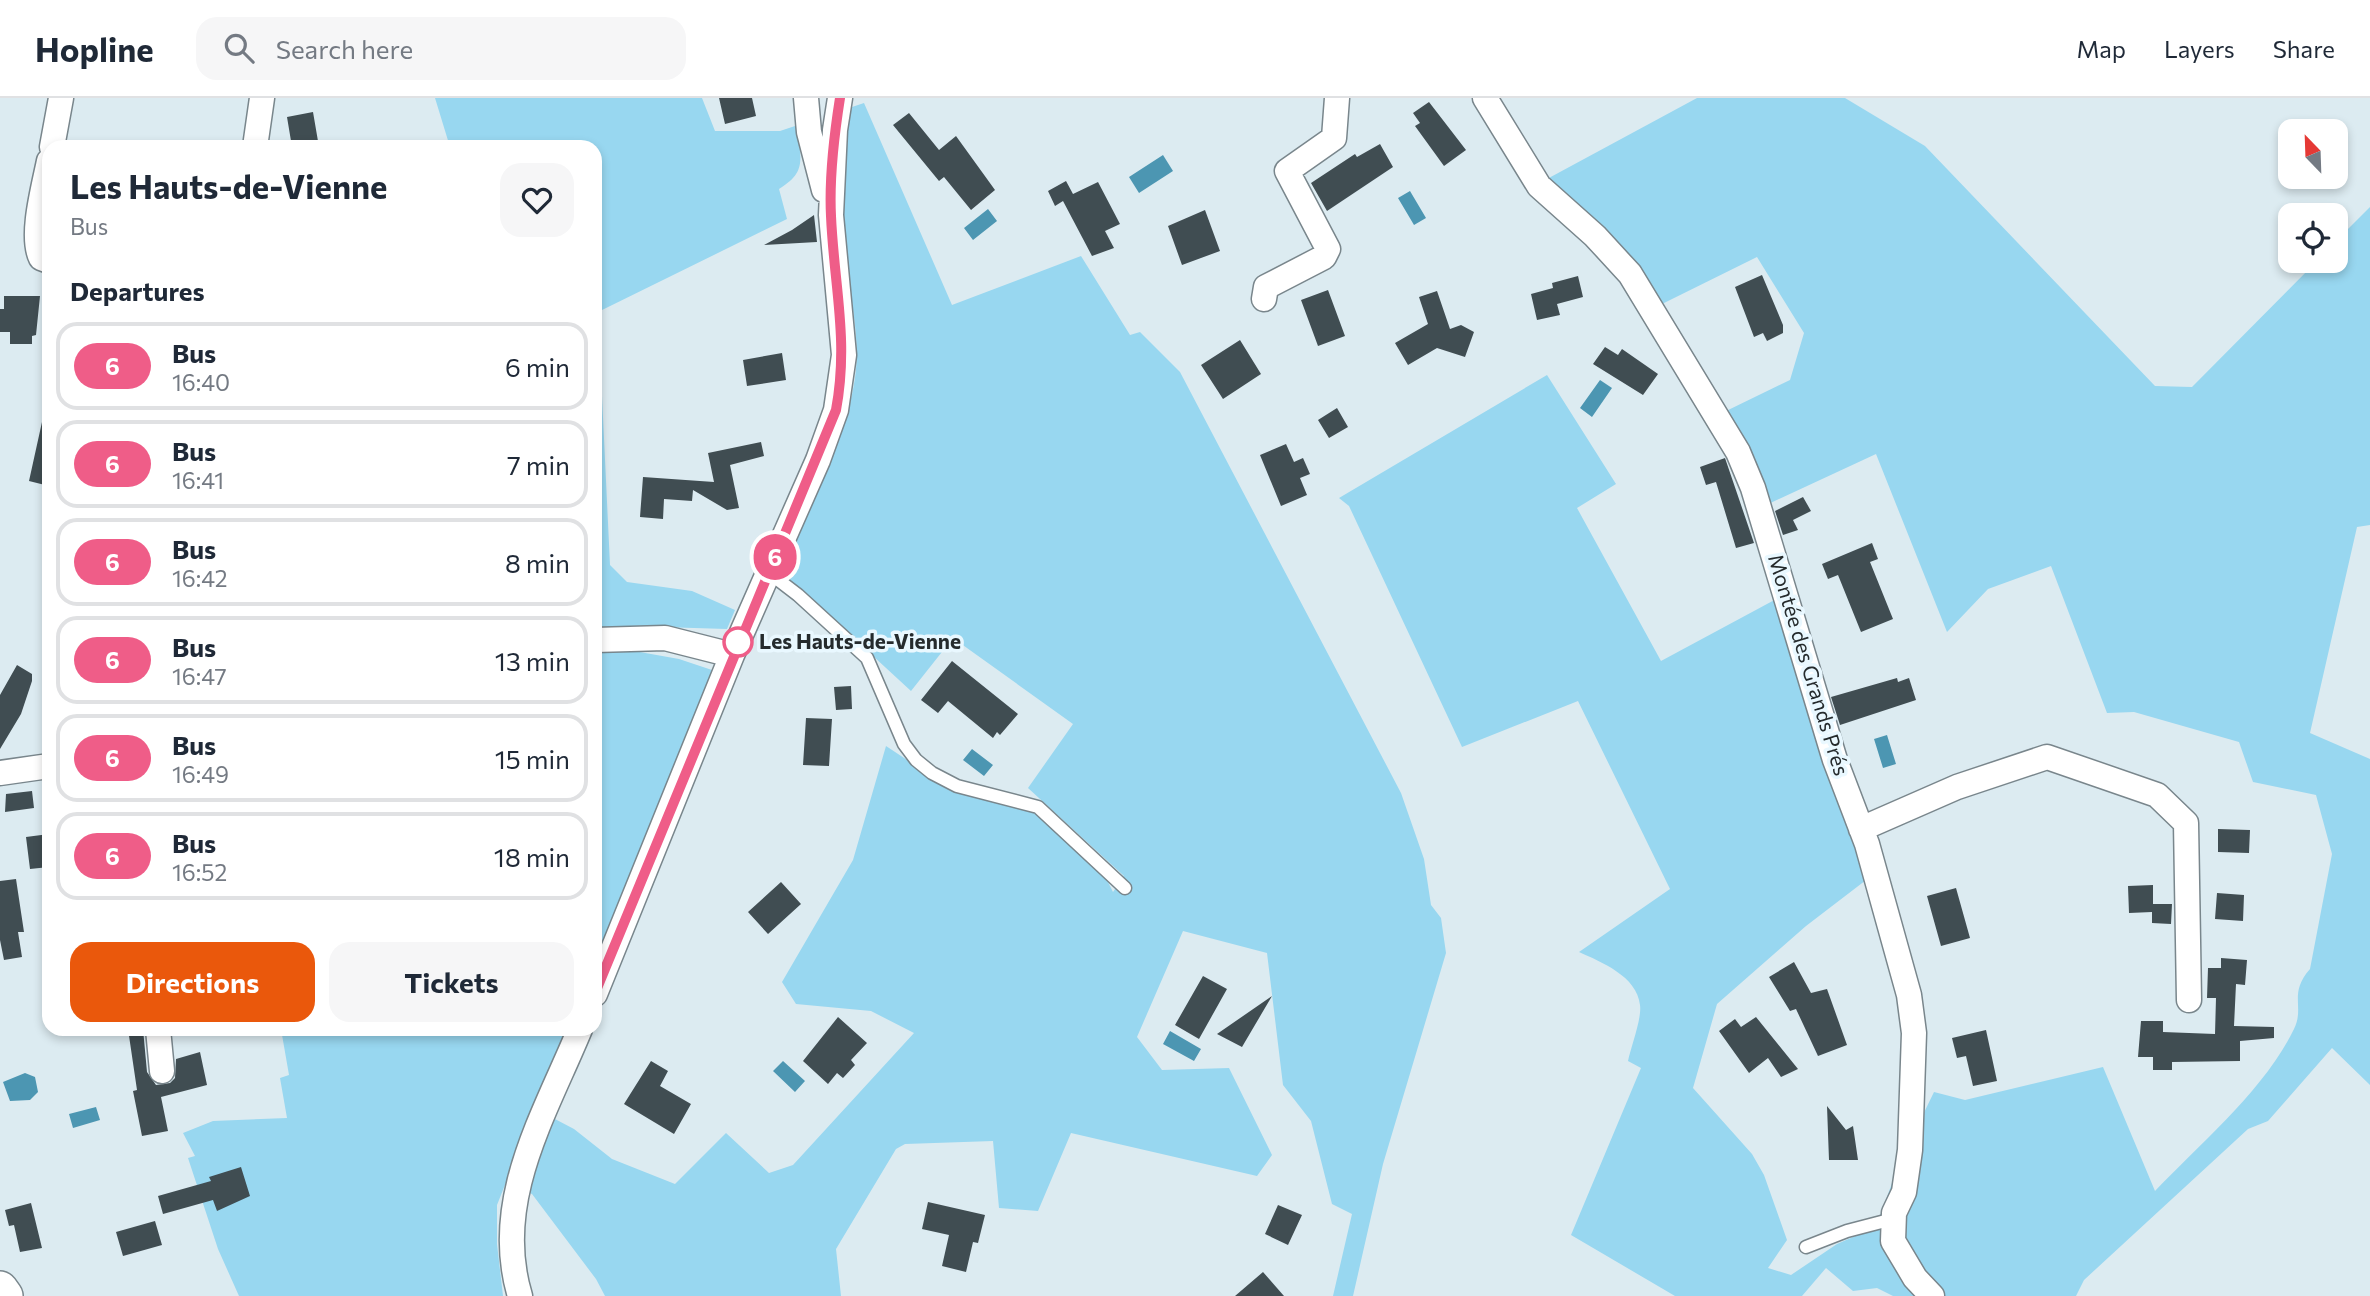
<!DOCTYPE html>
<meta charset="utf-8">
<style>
:root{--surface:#fff;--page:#f6f6f7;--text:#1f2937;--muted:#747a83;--line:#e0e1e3;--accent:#ea580c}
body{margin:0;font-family:Commissioner,sans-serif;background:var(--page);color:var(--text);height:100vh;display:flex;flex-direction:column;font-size:26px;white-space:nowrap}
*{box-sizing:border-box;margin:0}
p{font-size:23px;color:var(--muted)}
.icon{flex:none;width:38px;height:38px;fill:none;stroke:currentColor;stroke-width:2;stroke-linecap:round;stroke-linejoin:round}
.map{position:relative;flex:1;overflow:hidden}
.panel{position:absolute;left:42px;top:42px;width:560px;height:896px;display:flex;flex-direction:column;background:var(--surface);border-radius:21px;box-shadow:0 4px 10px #0003}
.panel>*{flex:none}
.badge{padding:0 14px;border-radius:23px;font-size:24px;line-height:46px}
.needle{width:46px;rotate:337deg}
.controls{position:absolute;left:2278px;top:21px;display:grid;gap:14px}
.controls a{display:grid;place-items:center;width:70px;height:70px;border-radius:14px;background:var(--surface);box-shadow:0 4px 10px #0003;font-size:35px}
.map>.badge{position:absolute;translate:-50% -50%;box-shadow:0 0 0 4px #fff}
h2{padding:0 28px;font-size:26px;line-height:63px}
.round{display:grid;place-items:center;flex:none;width:74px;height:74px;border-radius:21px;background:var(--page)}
.head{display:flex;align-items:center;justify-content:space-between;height:119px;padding:0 28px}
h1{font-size:33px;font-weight:700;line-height:52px}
.primary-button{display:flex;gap:14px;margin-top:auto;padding:14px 28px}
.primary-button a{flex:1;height:80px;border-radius:21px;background:var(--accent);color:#fff;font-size:28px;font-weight:700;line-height:80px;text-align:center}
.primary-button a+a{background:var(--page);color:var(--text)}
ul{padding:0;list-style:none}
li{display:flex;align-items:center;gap:21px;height:88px;margin:0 14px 10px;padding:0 14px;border:4px solid var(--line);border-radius:21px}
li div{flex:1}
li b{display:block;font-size:26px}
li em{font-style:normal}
li .badge{min-width:77px;font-weight:700;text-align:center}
header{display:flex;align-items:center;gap:42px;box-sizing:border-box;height:98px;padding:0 35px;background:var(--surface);border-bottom:2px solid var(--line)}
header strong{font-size:33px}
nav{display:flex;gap:38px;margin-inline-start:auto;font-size:24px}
.search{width:490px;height:63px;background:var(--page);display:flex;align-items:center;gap:18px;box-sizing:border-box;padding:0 24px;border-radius:21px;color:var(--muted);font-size:26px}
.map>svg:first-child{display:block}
.green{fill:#98d7f0}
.water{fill:#4c96b2}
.building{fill:#404d52}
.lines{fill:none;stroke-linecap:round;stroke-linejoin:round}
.service-casing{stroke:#79868c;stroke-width:15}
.minor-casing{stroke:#79868c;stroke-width:27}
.secondary-casing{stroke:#79868c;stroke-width:38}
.service{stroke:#fff;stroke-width:12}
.minor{stroke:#fff;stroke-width:24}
.secondary{stroke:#fff;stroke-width:35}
.line-casing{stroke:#fff;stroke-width:16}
.line{stroke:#ef5d88;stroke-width:10}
.stop-dot{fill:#fff;stroke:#ef5d88;stroke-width:3.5}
.labels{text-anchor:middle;stroke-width:7;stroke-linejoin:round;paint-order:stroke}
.stop-label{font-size:21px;font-weight:bold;fill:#252b2d;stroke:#e9f8ff;text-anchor:start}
.street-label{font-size:21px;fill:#252b2d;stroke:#e9f8ff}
</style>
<header>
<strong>Hopline</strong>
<div class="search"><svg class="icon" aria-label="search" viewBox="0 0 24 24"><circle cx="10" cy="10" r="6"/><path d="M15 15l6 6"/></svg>Search here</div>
<nav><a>Map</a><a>Layers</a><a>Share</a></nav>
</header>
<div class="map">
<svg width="2370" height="1198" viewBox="0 0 2370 1198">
<rect width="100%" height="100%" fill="#dcebf1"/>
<path class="green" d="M435 0H702L715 33H780L798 27C799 60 809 73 779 91L787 121 598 214 610 467 627 484 692 493 735 512 727 531 628 528 595 534V49H450Z
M1697 0H1845L1925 48 2155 288 2192 289 2317 163H2336V143L2370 109V427L2357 429 2310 635 2370 661V987L2332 950 2268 1023 2248 1031 2084 1182 2076 1198H1893L1877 1190 1853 1193 1826 1170 1802 1198H1675L1571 1137 1641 970 1628 963C1631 949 1642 920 1640 907 1637 878 1601 864 1579 854L1670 791 1578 603 1462 649 1349 408 1339 400 1547 277 1616 386 1577 410 1661 563 1780 499 1870 779 1806 828 1717 906 1693 990 1752 1056 1764 1077 1787 1142 1768 1170 1791 1177 1837 1146 1876 1129 1899 1066 1934 994 1965 1002 2103 969 2155 1093C2201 1045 2265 991 2294 931 2305 909 2288 896 2310 871L2332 756 2316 697 2253 684 2239 644 2134 614 2107 615 2051 468 1988 491 1947 534 1876 356 1766 407 1722 315 1790 282 1804 235 1757 159 1662 206 1547 81Z
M864 5 952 207 1081 158 1130 237 1140 234 1180 274 1401 695 1424 761 1431 807 1441 820 1446 855 1383 1066 1353 1198H1333L1352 1116 1332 1106 1311 1023 1283 987 1267 855 1183 833 1137 939 1162 972 1229 970 1272 1057 1257 1078 1071 1035 1038 1113 999 1110 993 1043 905 1046 896 1051 836 1151 841 1198H605L596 1181 532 1096 523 1092 553 1020 574 1031 612 1061 675 1086 726 1035 769 1075 793 1067 914 935 871 913 796 906 782 884 853 762 886 648 954 693 1029 710 1046 720 1105 778 1113 794 1124 778 1028 690 1073 626 953 540 911 593 784 476 782 467C809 407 845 346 855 280 861 238 849 195 845 153 842 105 844 58 849 10Z
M623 551 679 561 712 572 711 582 595 868V554Z
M281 931H567L497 1107V1146L503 1198H239L218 1151 188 1060 195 1058 183 1035 213 1023 287 1020 280 980 289 977Z"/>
<path class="water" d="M1163 57 1173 73 1139 95 1129 79Z
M1410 93 1426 120 1414 127 1398 100Z
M988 111 997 123 973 142 964 130Z
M1600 282 1612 290 1592 319 1580 310Z
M1887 637 1896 666 1883 670 1874 641Z
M972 651 993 667 984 678 963 662Z
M1170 933 1201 951 1194 963 1163 946Z
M783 963 805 983 795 994 773 973Z
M25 975 35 979 38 994 30 1002 10 1003 3 984Z
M96 1009 100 1022 73 1030 69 1016Z"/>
<path class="building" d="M719 0H752L756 18 725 26Z
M1429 4 1466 52 1444 68 1415 28 1420 25 1413 15Z
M313 14 319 49H292L287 19Z
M909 15 939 52 956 38 995 92 971 112 944 79 939 83 893 27Z
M1380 46 1393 69 1327 113 1311 85 1355 56 1357 59Z
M1066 83 1073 96 1098 84 1120 126 1105 133 1114 150 1092 158 1063 103 1055 108 1048 93Z
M1205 112 1220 153 1182 167 1168 128Z
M814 117 817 144 764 147 792 132Z
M1762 177 1783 227V235L1767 243 1763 235 1754 239 1735 189Z
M1578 178 1583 199 1557 206 1560 217 1537 222 1531 196 1553 190 1552 185Z
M1328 192 1345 238 1318 248 1301 202Z
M1437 193 1450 231 1461 227 1474 234 1465 259 1437 250 1408 267 1395 245 1428 226 1419 199Z
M4 198H40L36 237 32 238V246H10V234H0V211H4Z
M1240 242 1261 276 1223 301 1201 267Z
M1605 249 1618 257 1622 251 1658 276 1643 297 1593 266Z
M782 255 786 282 747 288 743 262Z
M1337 310 1348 329 1329 340 1318 322Z
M42 324 49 325V388L29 383Z
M761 344 764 358 730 367 739 410 727 412 693 392 692 403 664 401 663 421 640 419 643 379 714 384 708 355Z
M1286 346 1294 364 1303 360 1310 376 1300 380 1307 397 1281 408 1260 357Z
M1725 360 1754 445 1736 450 1716 384 1706 387 1700 369Z
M1803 399 1811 413 1793 422 1798 432 1783 437 1775 413Z
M1872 445 1878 461 1870 464 1893 521 1861 534 1838 477 1828 481 1822 466Z
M952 563 1018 616 1000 637 997 634 993 640 948 603 938 615 921 602Z
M17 567 32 576V583L21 616 0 651V597Z
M1897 580 1898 584 1909 580 1916 602 1840 627 1831 599Z
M851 588 852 611 836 612 834 589Z
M806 620 832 621 829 668 803 667Z
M32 693 34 710 5 714 6 696Z
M2218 731 2250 732 2249 755 2218 754Z
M49 736V769L30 771 26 739Z
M16 781 24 834H18L22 859 4 862 0 842V783Z
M781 784 801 806 768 836 748 814Z
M2153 787V806H2172L2171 826 2152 825V814L2129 815 2128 788Z
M1956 790 1970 840 1941 848 1927 798Z
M2217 795 2244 797 2243 823 2215 821Z
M2221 860 2247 862 2245 887 2236 886 2234 928 2274 929V940L2240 943V963L2172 964V972H2153V959H2138L2141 923H2163V934L2215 936 2216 900H2207L2208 870H2221Z
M1794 864 1811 895 1827 891 1847 947 1818 958 1796 911 1790 913 1769 879Z
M1203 878 1227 891 1199 941 1175 927Z
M1272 898 1242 949 1217 936Z
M838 919 867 945 851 962 855 967 843 980 837 975 828 986 803 963Z
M1756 919 1798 971 1781 979 1768 960 1749 975 1719 933 1735 921 1741 929Z
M128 931H143L147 974 156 987 170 985 175 980 176 961 200 954 207 987 161 999 168 1033 142 1038 133 993 137 992Z
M1986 932 1997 983 1973 988 1966 958 1957 960 1952 940Z
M651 963 668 973 660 988 691 1006 674 1036 624 1006Z
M1827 1008 1846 1032 1853 1028 1858 1062H1829Z
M241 1069 250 1098 217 1113 213 1102 163 1116 158 1098 211 1083 209 1079Z
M928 1104 985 1117 978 1145 973 1144 966 1174 942 1168 949 1137 922 1131Z
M31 1105 42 1150 20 1154 14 1127 9 1128 5 1112Z
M1278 1107 1302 1117 1288 1147 1265 1136Z
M155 1123 162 1147 123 1158 116 1134Z
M1263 1174 1284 1198H1235Z"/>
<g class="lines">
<defs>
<path id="service" d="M768 474 798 497 867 560 904 646 916 662 932 675 957 688 1038 709 1125 790
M1806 1149 1847 1133 1893 1121"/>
<path id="minor" d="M806 0 809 34 824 92
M1485 0 1539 88 1595 138 1630 176 1738 354 1753 390 1835 662 1867 746 1909 897 1914 935 1910 1052 1904 1094 1894 1115 1893 1143 1915 1180 1932 1198
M52 49 61 0
M255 49 262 0
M49 63C44 88 30 138 41 160L49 163
M1264 201 1266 189 1324 159 1328 151 1287 73 1334 40 1337 0
M595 542 665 540 732 557
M0 675 49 668
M1861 731 1957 689 2047 659 2157 697 2186 725 2189 902
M595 896 732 557 818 362 836 312 844 257 831 117 835 32 840 0
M158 931 162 973
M520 1198C491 1103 545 1016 580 931"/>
<path id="secondary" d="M0 1191 5 1198"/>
</defs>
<use href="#service" class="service-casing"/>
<use href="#minor" class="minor-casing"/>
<use href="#secondary" class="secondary-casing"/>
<use href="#service" class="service"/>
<use href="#minor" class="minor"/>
<use href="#secondary" class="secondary"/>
</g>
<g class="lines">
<defs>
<path id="line" d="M595 895 836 312C849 242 834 188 831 118 829 79 834 38 840 0"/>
</defs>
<use href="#line" class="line-casing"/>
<use href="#line" class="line"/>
</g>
<circle class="stop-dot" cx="738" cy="544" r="14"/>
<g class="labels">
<g class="stop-label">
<text x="759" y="551">Les Hauts-de-Vienne</text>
</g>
<g class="street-label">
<text transform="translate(1808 567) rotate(73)" y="7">Montée des Grands Prés</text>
</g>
</g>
</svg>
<div class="controls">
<a><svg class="needle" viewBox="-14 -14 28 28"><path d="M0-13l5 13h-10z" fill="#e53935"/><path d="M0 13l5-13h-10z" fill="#747a83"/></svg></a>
<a><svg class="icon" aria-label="locate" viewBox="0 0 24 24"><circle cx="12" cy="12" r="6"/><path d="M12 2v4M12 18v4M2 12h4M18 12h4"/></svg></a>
</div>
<b class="badge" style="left:775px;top:459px;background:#ef5d88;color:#fff">6</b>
<section class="panel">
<div class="head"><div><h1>Les Hauts-de-Vienne</h1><p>Bus</p></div><a class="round"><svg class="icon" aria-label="heart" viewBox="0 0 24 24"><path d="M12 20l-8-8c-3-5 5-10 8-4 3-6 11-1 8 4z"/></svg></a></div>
<h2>Departures</h2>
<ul>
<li><span class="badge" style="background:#ef5d88;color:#fff">6</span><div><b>Bus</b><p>16:40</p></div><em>6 min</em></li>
<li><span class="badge" style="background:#ef5d88;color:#fff">6</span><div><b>Bus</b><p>16:41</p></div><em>7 min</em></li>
<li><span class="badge" style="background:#ef5d88;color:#fff">6</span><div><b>Bus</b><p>16:42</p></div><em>8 min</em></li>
<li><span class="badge" style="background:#ef5d88;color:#fff">6</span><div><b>Bus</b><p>16:47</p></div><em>13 min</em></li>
<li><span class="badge" style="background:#ef5d88;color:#fff">6</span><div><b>Bus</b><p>16:49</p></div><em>15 min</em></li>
<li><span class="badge" style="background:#ef5d88;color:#fff">6</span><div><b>Bus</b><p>16:52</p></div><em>18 min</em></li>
</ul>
<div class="primary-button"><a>Directions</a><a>Tickets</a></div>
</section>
</div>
